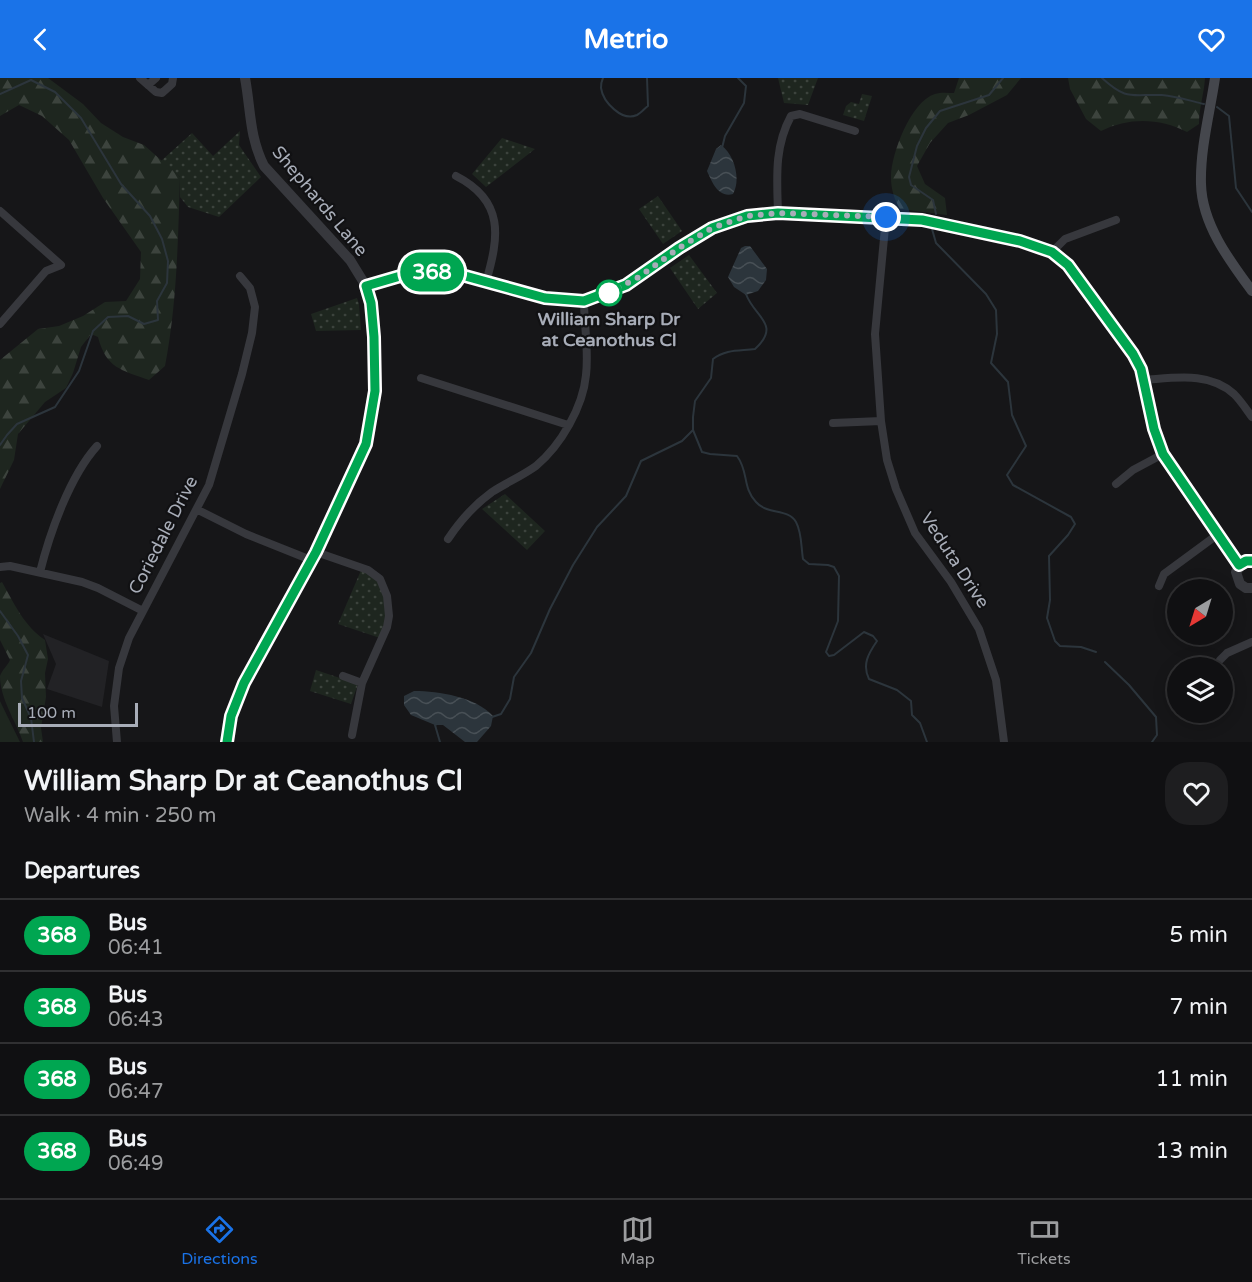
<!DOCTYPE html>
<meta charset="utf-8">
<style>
:root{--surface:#101012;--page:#1e1e20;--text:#f1f3f6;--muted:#9c9d9f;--line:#303032;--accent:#1a73e8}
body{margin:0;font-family:"Varela Round",sans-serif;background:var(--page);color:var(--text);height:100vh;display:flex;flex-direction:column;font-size:22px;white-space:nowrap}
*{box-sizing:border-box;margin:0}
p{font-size:20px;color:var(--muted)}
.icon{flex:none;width:33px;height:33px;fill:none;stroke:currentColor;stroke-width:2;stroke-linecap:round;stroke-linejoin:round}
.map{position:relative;height:664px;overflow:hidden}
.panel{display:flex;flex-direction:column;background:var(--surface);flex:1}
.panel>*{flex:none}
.badge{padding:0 12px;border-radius:20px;font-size:21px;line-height:39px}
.needle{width:39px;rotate:218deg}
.controls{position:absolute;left:1167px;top:501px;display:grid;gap:12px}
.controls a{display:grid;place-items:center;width:66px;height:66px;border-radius:50%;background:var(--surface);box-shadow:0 3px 15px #0003,0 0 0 2px var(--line);font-size:30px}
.scale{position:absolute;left:18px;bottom:15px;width:120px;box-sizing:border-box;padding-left:6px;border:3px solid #a8adb8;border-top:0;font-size:16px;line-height:21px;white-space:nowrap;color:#a8adb8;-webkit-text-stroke:4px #111113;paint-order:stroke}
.you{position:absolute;width:30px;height:30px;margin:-15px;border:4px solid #fff;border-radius:50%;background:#1a73e8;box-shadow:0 0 0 9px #1a73e833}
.map>.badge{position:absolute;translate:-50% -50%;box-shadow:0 0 0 3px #fff}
h2{padding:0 24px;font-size:22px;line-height:54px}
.round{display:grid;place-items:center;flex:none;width:63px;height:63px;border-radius:24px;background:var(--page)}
.head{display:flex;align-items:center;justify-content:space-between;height:102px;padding:0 24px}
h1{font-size:28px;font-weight:800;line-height:45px}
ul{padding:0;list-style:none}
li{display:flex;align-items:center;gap:18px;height:72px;padding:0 24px;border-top:2px solid var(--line)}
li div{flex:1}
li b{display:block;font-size:22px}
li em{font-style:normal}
li .badge{min-width:66px;font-weight:700;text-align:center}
header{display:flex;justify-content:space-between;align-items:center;height:78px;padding:0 24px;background:var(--accent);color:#fff;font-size:27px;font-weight:800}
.tabs{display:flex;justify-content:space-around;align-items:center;height:84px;border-top:2px solid var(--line);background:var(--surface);font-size:16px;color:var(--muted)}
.tabs a{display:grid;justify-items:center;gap:3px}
.tabs .current{color:var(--accent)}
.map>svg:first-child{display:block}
.built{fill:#222225}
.green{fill:url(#green-dots)}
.forest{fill:url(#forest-firs)}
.pitch{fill:#1e261f}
.water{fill:url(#water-waves)}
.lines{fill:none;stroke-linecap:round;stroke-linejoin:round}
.stream{stroke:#2c353c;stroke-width:2}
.minor{stroke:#37383d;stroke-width:8}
.tertiary{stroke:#37383d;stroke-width:10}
.secondary{stroke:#45474d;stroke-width:10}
.line-casing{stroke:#fff;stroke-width:14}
.line{stroke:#00a651;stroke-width:9}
.walk{stroke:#a8adb8;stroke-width:6;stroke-dasharray:0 10.8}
.stop-dot{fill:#fff;stroke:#00a651;stroke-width:3}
.labels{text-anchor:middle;stroke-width:4.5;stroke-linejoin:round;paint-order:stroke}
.street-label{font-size:18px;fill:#a8adb8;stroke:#111113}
.stop-label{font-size:18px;font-weight:bold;fill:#a8adb8;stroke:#111113}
</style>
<header><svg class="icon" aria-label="back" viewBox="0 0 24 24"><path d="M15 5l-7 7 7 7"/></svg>Metrio<svg class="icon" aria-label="heart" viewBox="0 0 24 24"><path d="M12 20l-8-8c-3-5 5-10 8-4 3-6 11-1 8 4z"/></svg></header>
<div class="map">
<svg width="1252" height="664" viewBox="0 0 1252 664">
<defs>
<pattern id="green-dots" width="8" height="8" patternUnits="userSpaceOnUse" patternTransform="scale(1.5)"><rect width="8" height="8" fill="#1e261f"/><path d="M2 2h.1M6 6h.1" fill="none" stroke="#3c433d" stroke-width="1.8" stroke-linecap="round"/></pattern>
<pattern id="forest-firs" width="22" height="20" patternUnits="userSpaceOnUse" patternTransform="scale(1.5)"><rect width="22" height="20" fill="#1e261f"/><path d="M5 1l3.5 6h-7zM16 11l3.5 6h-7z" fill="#3c433d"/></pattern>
<pattern id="water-waves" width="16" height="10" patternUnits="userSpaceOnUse" patternTransform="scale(1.5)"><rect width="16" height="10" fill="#2c353c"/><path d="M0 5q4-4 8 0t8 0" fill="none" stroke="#485056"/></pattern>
</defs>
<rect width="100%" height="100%" fill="#161618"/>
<path class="built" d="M43 556 109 583 102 629 47 611 56 586Z"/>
<path class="green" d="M778 0H818L808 27 784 25Z
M862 16 872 18 864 43 843 37 846 28 851 24 859 26Z
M240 53 239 67 261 99 219 139 188 129 180 119V99L161 83 192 55 213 78Z
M502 60 535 71 486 109 472 96Z
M658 118 682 153 663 166 639 131Z
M689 177 717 215 698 231 670 190Z
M357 220 359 226 361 252 316 253 311 236Z
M505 416 545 453 527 472 482 431Z
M362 490 380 501 387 518 383 561 338 546Z
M316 592 358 606 351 626 310 613Z"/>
<path class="forest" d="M0 0H48L83 26 101 45 123 59 144 67 180 99C178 162 177 226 165 288L149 302C121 292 106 290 98 259L91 256 81 269 73 295 66 310 45 324 18 356 14 382 0 411V282L38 251 59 248 83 238 105 224 126 223 140 201 141 174 103 120 69 62 42 38 19 27 0 38Z
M959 0H1021L1007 17 969 37 948 45 930 65 917 88 925 106 945 120 947 137 900 131C894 121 891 111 891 99 891 76 911 23 935 16 941 14 948 15 954 15Z
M1068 0H1205C1204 16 1199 30 1199 46L1187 54C1160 40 1129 39 1101 53L1086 41 1070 11Z
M2 504C14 525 24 548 45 562L48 581 45 595 46 619 41 650 43 664H23C16 643 0 621 0 598 2 592 8 587 10 582L0 562V505Z"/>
<path class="pitch" d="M0 623 20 664H0Z"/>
<path class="water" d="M721 67C735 77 741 102 733 116 718 120 712 104 707 93L716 71Z
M745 168H750L767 191 766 202 758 213 746 217 734 209 728 199 741 170Z
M414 613C439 613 476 619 493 638L491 648 477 664H465L443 647H435L411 637 404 627V618Z"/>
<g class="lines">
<path class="stream" d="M603 0C602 2 601 8 601 10 603 24 622 44 637 37 641 35 645 30 648 28L647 0
M1102 0C1127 23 1131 16 1162 17 1176 18 1191 23 1204 26
M0 16 31 2 55 14 81 40 121 106 150 138 162 161 168 183 167 205 157 223 158 242 144 246 128 238 108 239 93 253 79 293 55 329 17 346 7 357 0 367
M1217 29 1229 38 1236 110 1252 134
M722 70 725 58 744 25 746 8 738 0
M936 136 933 122 911 107 909 99 917 68 926 50 940 33 989 17 1003 0
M932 151 936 165 986 216 996 232 997 256 991 285 1008 304 1012 337 1026 368 1007 397 1013 407 1071 439 1075 446 1068 457 1049 478 1050 522 1047 540 1055 563 1060 568 1081 569 1096 574
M746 216C754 239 782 246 755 271 739 273 726 271 713 281L711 300 695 323 693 339V352L702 374 710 376 737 378C749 394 742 409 756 424 767 437 788 430 796 444 802 455 801 469 803 481L809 486 828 487 834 489 839 498 838 543 826 574 829 578 834 577 864 554 873 558 877 563C868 576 862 587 869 601L897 612 911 623 912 637 920 645 927 664
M0 533 18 558 28 577 21 603 22 620 31 640 34 664
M1105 584 1129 607 1156 639 1157 657 1152 664
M492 639 501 636 510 621 514 599 531 575 550 531 573 487 597 449 626 418 641 383 682 363 693 352
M437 646 435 647 440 664"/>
<path class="minor" d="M140 0 156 14 162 15 172 6 173 0
M148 7 156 0
M456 98C505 123 499 159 486 204
M0 133 61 187 46 193 0 246
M778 135C777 101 774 69 791 38L800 36 855 53
M886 139 875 256 881 343 887 382 896 411 915 455 951 504 979 551 996 602 1004 664
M1052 174 1065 161 1116 142
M421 300 568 347
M1143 302C1174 300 1209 293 1234 316 1241 323 1246 331 1252 339
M833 345 881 343
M1116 406 1133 392 1163 376
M198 432 246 456 311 482
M448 461C460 443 474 427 492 414 506 405 522 398 536 388 561 367 583 329 586 297 589 272 584 247 584 223
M316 474 368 492 380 501 387 518 389 538 387 549 362 605 352 657
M0 489 10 488 82 504 98 510 143 533
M40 494C50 454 70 398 97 368
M1159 508 1164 496 1217 457
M1220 582 1227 575 1252 564
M343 598 362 605
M117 664 114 628 119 590 129 560 209 407 242 296 252 255 255 229 250 210 240 198"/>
<path class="tertiary" d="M366 208 414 194H434L458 197 545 220 584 223 626 207 695 160 712 150 747 138 778 135 922 142 1020 163 1052 174 1068 187 1081 203 1133 276 1141 291 1154 351 1163 376 1240 487
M1252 483 1243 485 1236 494 1240 506 1246 510H1252
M227 664 231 638 244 605 316 474 366 366 372 339 375 313 374 259 371 225 366 208 350 182 264 88C249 58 251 32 245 0"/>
<path class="secondary" d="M1215 0C1210 34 1200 71 1201 106 1202 146 1229 182 1252 213"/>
</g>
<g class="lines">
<defs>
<path id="line" d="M227 664 231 638 244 605 316 474 366 366 375 313 374 259 371 225 366 208 414 194H434L458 196 545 220 584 223 626 207 679 170 712 150 747 138 778 135 922 142 1020 163 1052 174 1068 187 1133 276 1141 291 1154 351 1163 376 1239 487 1246 483H1252"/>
</defs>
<use href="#line" class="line-casing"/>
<use href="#line" class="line"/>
<path class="walk" d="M609 215 639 199 679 170 712 150 747 138 778 135 886 139"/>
</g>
<circle class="stop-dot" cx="609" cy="215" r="12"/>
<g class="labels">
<g class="street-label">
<text transform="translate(320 123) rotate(50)" y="6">Shephards Lane</text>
<text transform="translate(163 457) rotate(-63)" y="6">Coriedale Drive</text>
<text transform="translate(955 482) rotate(57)" y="6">Veduta Drive</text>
</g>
<g class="stop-label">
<text x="609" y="247">William Sharp Dr<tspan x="609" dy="21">at Ceanothus Cl</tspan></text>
</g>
</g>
</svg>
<div class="controls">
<a><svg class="needle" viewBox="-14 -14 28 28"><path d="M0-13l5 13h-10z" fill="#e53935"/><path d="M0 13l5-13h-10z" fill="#9c9d9f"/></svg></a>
<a><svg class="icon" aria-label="layers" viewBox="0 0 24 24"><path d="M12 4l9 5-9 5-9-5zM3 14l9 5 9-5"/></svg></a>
</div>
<div class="scale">100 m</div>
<div class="you" style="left:886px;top:139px"></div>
<b class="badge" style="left:432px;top:194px;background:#00a651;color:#fff">368</b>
</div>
<section class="panel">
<div class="head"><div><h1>William Sharp Dr at Ceanothus Cl</h1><p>Walk · 4 min · 250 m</p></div><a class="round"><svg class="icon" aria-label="heart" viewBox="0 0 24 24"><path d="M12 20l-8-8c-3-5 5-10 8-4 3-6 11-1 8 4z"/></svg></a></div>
<h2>Departures</h2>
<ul>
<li><span class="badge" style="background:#00a651;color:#fff">368</span><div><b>Bus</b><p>06:41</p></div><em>5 min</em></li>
<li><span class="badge" style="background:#00a651;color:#fff">368</span><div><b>Bus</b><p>06:43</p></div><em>7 min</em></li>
<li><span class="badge" style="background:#00a651;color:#fff">368</span><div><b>Bus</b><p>06:47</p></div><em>11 min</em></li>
<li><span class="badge" style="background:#00a651;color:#fff">368</span><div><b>Bus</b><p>06:49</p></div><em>13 min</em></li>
</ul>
</section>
<nav class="tabs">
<a class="current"><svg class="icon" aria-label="directions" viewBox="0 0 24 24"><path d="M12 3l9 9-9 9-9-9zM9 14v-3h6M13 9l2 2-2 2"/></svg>Directions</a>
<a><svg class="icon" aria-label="map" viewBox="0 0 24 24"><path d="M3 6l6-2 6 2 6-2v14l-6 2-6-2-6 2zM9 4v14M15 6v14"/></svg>Map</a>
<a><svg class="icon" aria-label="tickets" viewBox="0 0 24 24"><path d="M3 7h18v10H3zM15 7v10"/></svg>Tickets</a>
</nav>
